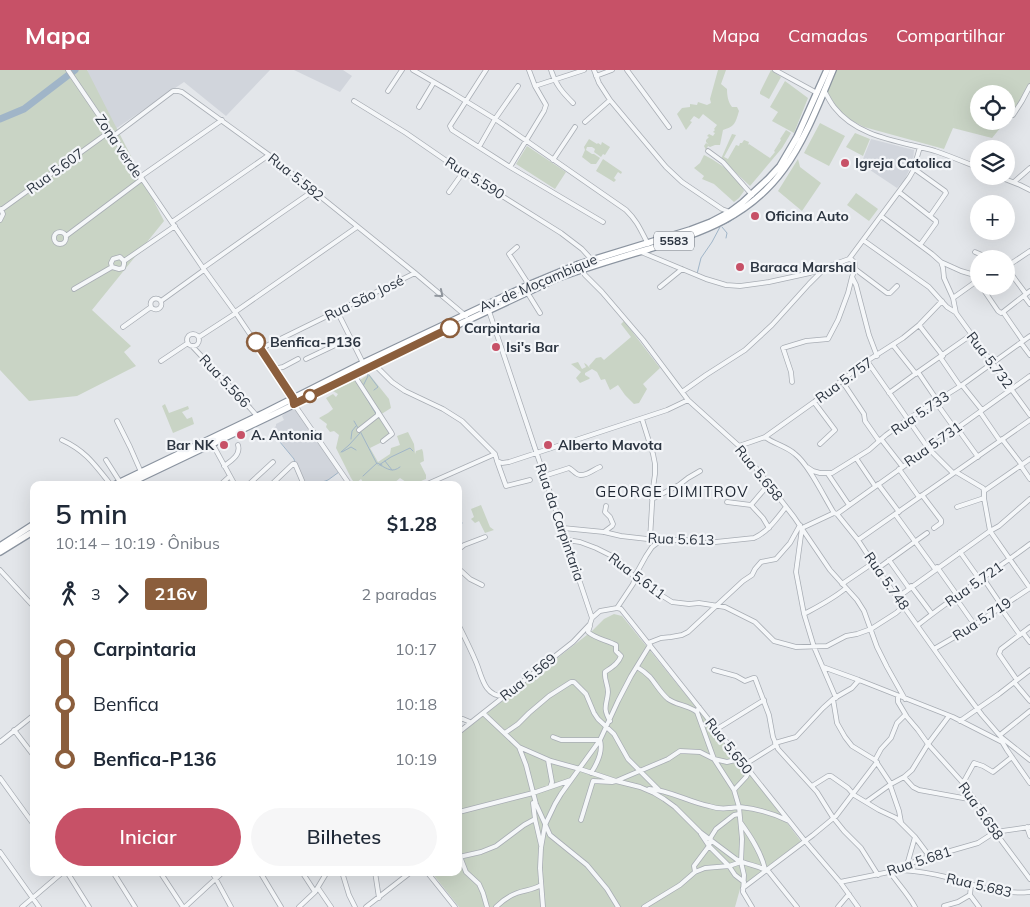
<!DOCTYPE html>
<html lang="pt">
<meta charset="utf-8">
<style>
:root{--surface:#fff;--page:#f6f6f7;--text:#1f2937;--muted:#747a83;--accent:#c75167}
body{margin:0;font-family:Mulish,sans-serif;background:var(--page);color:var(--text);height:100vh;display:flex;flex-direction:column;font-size:19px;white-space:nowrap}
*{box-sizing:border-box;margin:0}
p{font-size:16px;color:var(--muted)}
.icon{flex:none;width:28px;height:28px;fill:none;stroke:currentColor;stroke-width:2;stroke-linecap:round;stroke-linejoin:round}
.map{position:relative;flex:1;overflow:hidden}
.sheet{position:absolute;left:30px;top:411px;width:432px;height:395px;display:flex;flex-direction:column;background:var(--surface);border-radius:10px;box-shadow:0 5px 20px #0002}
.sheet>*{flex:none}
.badge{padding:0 10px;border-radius:4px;font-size:18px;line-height:32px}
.tools{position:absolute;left:970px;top:15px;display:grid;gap:10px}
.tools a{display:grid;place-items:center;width:45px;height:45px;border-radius:50%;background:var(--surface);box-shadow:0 5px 20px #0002;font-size:25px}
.map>.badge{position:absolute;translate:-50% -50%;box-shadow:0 0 0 2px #fff}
.legs{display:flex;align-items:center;gap:8px;height:55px;padding:0 25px;font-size:16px}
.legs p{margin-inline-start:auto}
.head{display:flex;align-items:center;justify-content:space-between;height:85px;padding:0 25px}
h1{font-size:28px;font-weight:600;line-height:38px}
.cta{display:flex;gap:10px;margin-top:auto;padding:10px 25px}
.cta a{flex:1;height:58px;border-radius:30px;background:var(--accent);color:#fff;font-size:20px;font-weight:600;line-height:58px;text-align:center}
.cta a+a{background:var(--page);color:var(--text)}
ul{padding:0 25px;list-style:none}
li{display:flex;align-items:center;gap:18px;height:55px;font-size:19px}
li i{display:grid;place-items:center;width:8px;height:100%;margin:0 6px;background:currentColor}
li i::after{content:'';width:12px;height:12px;margin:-6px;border:4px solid;border-radius:50%;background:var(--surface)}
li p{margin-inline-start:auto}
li:first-child i{background:linear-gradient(#0000 50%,currentColor 0)}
li:last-child i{background:linear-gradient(currentColor 50%,#0000 0)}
header{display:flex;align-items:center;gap:30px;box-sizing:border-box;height:70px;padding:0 25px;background:var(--accent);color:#fff}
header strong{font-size:24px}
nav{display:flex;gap:28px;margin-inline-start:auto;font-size:18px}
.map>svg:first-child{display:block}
.built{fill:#d1d5dc}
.green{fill:#c9d4c5}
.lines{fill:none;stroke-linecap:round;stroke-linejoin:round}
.stream{stroke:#a0b5c8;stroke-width:1}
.river{stroke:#a0b5c8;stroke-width:7}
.minor-casing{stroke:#a8adb4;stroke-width:5.5}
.highway-casing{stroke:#8b94a0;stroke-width:8}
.minor{stroke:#f5f7f9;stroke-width:4}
.highway{stroke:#fff;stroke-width:5.5}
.oneway{stroke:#90969d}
.line-1-casing{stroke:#fff;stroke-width:11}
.line-1{stroke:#8b5e3c;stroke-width:8}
.poi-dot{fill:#c75167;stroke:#f3f5f8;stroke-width:2}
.stop-1-dot{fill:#fff;stroke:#8b5e3c;stroke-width:2.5}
.labels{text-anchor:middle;stroke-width:4.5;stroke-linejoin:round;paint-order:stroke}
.shield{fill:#f3f5f8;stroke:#686f78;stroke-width:1}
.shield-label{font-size:12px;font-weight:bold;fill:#2c3541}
.street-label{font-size:14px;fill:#2c3541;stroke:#f3f5f8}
.poi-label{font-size:14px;font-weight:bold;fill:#2c3541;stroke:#f3f5f8;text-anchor:start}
.stop-label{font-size:14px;font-weight:bold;fill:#2c3541;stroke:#f3f5f8;text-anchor:start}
.neighbourhood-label{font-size:15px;letter-spacing:1px;fill:#1e2632;stroke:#f3f5f8}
</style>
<header>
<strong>Mapa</strong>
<nav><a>Mapa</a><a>Camadas</a><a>Compartilhar</a></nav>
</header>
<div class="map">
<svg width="1030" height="837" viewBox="0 0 1030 837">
<rect width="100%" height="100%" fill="#e3e6ea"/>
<path class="built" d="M88 0H270L226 46 184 12 114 60 77 7Z
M294 0H343L352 6 340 22Z
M871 69 914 80 913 92 904 111 897 118 861 94Z
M296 338 340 401 328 410 311 415H306L295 394V390L275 365 276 364 273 359 276 356V354L284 350 282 346 287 341Z"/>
<path class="green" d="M0 0H87L164 151 92 240 131 276 124 282 136 296 77 326 29 331 0 300Z
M718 0H726L721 14 727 19C727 25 728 32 732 37H737L739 41C735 54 735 56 723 60L720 75H715L710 77 708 76 706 80 704 76 706 73 709 75 706 72V70L709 67 707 66 709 64 713 66 715 63 713 62 715 60 714 59 717 55 703 44 699 49 694 46 690 51 692 52 686 60 677 44 682 38 690 37V34L697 35 698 32 707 35 711 33 710 29Z
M771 0 781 7 769 29 760 24V22Z
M836 0H1030V14L1016 39 1006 51V24H979V51H1006L992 68 953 58 944 79 864 57 847 48 835 35 827 21Z
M785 11 808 28 794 63 772 51 778 42 770 37Z
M820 53 845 66 829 96 804 83Z
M786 60 791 63 782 78 750 116 721 89 732 64 736 65 724 87 728 89 736 75 739 76 740 73H742L744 70 749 72 748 75 749 74 770 88 775 82 774 81 781 70 780 69Z
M855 63 870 69 863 86 846 77Z
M589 69 597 74 598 73 601 75 602 72 610 77 605 85 603 84 601 87 594 82 595 79 592 77H587L586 80 592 84H594L600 88 596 94H591L582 87 585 80 584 77Z
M527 76 566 102 555 119 516 94Z
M704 85C717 91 740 107 744 121L739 128 734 132 714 114 702 109 704 106 694 98 700 93Z
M603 89 622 102 621 104 618 102 614 108 616 110 614 112 596 101Z
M798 89 800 97 821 113 802 141 778 121Z
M856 123 878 139 869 151 847 135Z
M624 251 660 298 643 314 647 319 639 333 634 334 625 325 618 315 610 320 605 309 601 310 597 302 592 299 585 303V305L590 308 589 309 580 313 576 308 581 302 571 294 578 292 582 299 586 297 584 293 586 294 590 298 589 296 596 288 601 287 604 290 631 267 621 254Z
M369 304 389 329 391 338 380 345 391 364 380 373 370 378 378 392 390 384 391 378 400 375 397 366 408 362 414 374 415 384 416 381 422 379 423 382 424 391 420 393 426 405V409C412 415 413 417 400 408 393 415 387 415 378 415L376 411 365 415 361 409 355 414 351 408 336 378 339 365 334 361 330 362 326 357 327 354 319 348 328 343 333 339 326 328 333 324 336 327 338 324 333 321 355 310 357 312Z
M165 334 169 343 188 336 189 339 182 342 187 349 192 347 194 354 173 363 162 336Z
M481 435 490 457 494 460 485 463 479 451 475 453 471 449 474 447 471 439Z
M614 544 622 546 749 703 803 774 740 819 735 837H459L432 803 459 802V665L592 561 604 549Z"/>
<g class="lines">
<path class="stream" d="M722 157 727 163 726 168
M690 168 729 152 755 134
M697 204 701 188 712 172 720 157
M378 296C397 286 417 280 435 268
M369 305 378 317 374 320
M363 316 368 306 367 302
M361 319 376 344 367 352
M306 332 375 298
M524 350 534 382
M354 351 358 358
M360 361 377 394
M275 366 294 389 295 393
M351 369 352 361 356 356
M341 382 349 375 360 363
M342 382 351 377 356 380
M385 391 392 400
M379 395 391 387 410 378 413 381
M380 395C388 399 392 403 400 397
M363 406 377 393 382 395
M314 415 328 410 339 402
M459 446 462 453"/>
<path class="river" d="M0 49 24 39 75 0"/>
<defs>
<path id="minor" d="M68 0 203 198 235 242 293 328 294 334 350 415
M413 0 451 22 495 49 626 140C638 152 640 159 648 174
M486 0 450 56 452 60 510 97 603 152
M551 0C555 14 563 23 573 33
M594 0 599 13 610 30 666 97 682 112 722 139 730 142
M627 0 669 57
M775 0 817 23
M596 6 612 0
M535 16 584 0
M824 20C827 26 830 32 834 37 858 68 900 71 935 81 950 86 964 92 979 98
M388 21 402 0
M354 31 406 63 451 94 561 163 582 179 592 190
M419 37 434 12
M1013 45 1022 31 1030 16
M585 52 610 30
M112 67 173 21H178L182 22 269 85 415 203 466 246
M479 77 495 49 518 16
M708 81 723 92 752 125
M553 90 575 57
M510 97 544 41 546 35 535 16 529 0
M913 98 945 121 946 123 930 146
M997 106 1020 115 1030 120
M140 107 222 50
M1014 112 1030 98
M449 122 464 101
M899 122 936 151V153L920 175
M1 140 109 62
M881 146 932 184 941 192 943 198 944 208 953 228 956 243 1030 345
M0 150 3 144 1 139
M172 152 269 85
M54 168a6 6 0 1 1 12 0a6 6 0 1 1-12 0Z
M66 166 142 109
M863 170 929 217 947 237 955 242
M517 177 509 184 529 215
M641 182 706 209 726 215 740 216 769 212 810 203 849 189 852 190 855 193V199L852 207 856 215 869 265 877 286
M975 182 991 189
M849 189 909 108 913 101 920 77
M124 191 175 156
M941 192 961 201 971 204 979 210
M112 197 111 193 113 189 120 187 124 191
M112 197 119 199 123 198 124 194V191
M1006 197 1026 224
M1006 197 1030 181
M203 198 274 148 313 121
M582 199 585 205 602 222 643 270 688 330 739 376 794 447 830 500 857 530 864 541 877 577 887 597 905 629
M855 199 887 223H890L897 216
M981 216 998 241 1001 243 1003 242 1023 271
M660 217 682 199
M74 219 112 197
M527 222 540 243
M1024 226 1030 234
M953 228 974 213 977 212 979 213
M150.5 234a5.5 5.5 0 1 1 11 0a5.5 5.5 0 1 1-11 0Z
M161 231 204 200
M337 241 363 293
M489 241 592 548
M235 242 357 157
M1003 242 1030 221
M919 255 943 286
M123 257 151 237
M187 270a6 6 0 1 1 12 0a6 6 0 1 1-12 0Z
M199 267 236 243
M1021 273 1030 285
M893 275 916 304
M192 276 250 338 257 346
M260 279 415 203
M940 287 960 316
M306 289 350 268
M161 291 188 273
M867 291 928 378 953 403
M375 295 392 312 405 321 443 339 462 351 495 384 497 391 502 393 509 392 667 340 688 330
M273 299 283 297 298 289
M918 302 937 330
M354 305 391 362 392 364 383 371
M842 311 864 344 865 351 879 371
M792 312 791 302 783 278 806 271 828 269 838 250 848 223 852 207
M962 315 982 340
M682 322 706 305 745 280 772 255 809 214 823 200
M889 323 918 302 971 265
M935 331 955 359
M814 332 835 360 820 374
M980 342 1000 371
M642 349 653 384 655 394V404L653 418 650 469
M117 351 130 377 141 402
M957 358 978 387
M359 360 378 345V342
M765 367C774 374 786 376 795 384 809 395 824 427 834 443L837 444 858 470 877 499 958 613 982 645 1001 667 1030 690
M881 369 902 396
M1002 369 1022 395
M62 370C86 381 95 395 111 415
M212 373 235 415
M739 376 765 367 814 332 867 291 903 268 919 255 942 231
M856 388 875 416
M106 390 120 412
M497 391 506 416 530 410
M224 396C231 391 241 385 238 375
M1021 396 1030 409
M807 397 813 401 820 403H832L869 380 886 365 908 349 962 315 1030 266
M899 399 919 427
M956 402 983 418 984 421V428L990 461 1030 518
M828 404 849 435
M544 406 569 398C573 400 576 405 580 405 587 406 594 399 600 397
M272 414 293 394H295L304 415
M878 414 899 442
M220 415 230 406
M248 415 273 392
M425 415 495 384
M984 421 1030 389
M922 425 941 450V453L934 458
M652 429 679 415 688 408 700 401
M727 432 751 435 763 448 769 458
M751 435 768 415
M957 437 984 428
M834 443 802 458 796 502 804 544 814 577 836 628
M837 444 1030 306
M895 444 935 499
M563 458 604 462 621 466 656 470H686L694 472 706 473 754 468C768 462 777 448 786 437
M604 462 612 456 613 454 610 447 605 442 606 436
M567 470 580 472 596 478 618 489 635 508 645 515 672 532 689 534 699 533 725 537 755 552 774 571 796 577 827 576 846 566 857 564 871 559 896 543 904 536
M858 470 1030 350
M459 479 464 475 485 467
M960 482 980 510
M889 490 909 518
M937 497 957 525
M459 499 470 509 482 515
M877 499 927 463
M0 500 34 537
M983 508 1002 536
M842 514 873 493
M911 516 932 544
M898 527 990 461 999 456 1030 429
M955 527 974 554
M1000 537 1020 565
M617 538 633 514 636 504 646 486 652 477 661 470
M804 544C819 536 833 529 846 518
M918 555C954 526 993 502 1030 474
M459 556C465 568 471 580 476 592 482 606 484 626 503 626
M590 556 588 562C596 569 607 570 616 575V581L621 586C618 594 612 597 605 602 604 609 608 615 608 622 607 635 602 637 610 651
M1023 563 1030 572
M648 573 661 568 671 567 682 565 688 562 743 511 752 505 755 499 761 492 776 489 790 473 800 455
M934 579 965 561 1030 518
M637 597C642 600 646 603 650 607 656 614 660 622 668 629 676 635 688 635 697 642
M823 597 859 610 953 647 1002 672
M714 600 736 606 745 611 753 608H755L769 645 773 667 778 679 817 722 832 746 844 761 861 778 878 805
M1017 610 999 584 1001 579 1030 557
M1014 612 1030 631
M898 626V632L907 647 918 660 928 674 963 713 991 753 995 762 1030 809
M833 629 837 653 845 667 852 676 875 690 891 714
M699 637 697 642 714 689 734 720 739 737 742 769 741 792 744 805 743 822 752 837
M483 643 519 677 526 695 536 734 550 765 587 795 607 819 618 837
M459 649H463L470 652
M960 651 999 624 1030 600
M717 659 764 630
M14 660 34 686
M459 662 573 572 590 554 592 548 600 541 617 538 621 539 805 771 840 812 858 837
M505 663 518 654 529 643 549 626 571 612H574L586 624 594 643 598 649 614 664 628 689 659 720
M1000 665 1030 641
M553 667 561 670H600
M1001 670 1007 680 1030 713
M0 672 34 645
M775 673 796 667 823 638 833 629 852 618 859 610
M519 677 551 691 580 699 616 711 640 717 654 723 664 729 675 737 700 762 736 789C746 795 759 795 769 802L797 837
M548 690 552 712 550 717
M875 690 881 679 891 668 897 653 905 645
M744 695 776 675
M591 703C597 694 603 681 600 670
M904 707 913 717 919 720 974 730
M0 708 34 755
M963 713 974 693 983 696 993 702 1012 687
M890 715 899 741 901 752
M812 716 828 706H831L848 718 854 725 879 740 896 748 915 767 930 787
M649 719C669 720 689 732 709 736 715 738 722 739 729 738 733 738 736 737 740 737 758 739 773 743 789 751
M734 720 746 707 749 701
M866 732 891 714 904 707 912 700 928 674 949 646
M533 733 535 749 541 775
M459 742 533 723 571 710
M581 750 593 711 612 712 616 711 668 689 680 681 700 682 714 689 727 692 740 689
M741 753C751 767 761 782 765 799
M1027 757 1030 766
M701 764 709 776 729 796 735 805 744 812
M0 782 39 837
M459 784 466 802 479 814 483 823 487 837
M459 787 481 782 496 776 524 755 535 749
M907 795 915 767
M900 800C915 801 931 803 946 807 976 815 998 825 1030 822
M67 802 89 837
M113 802 135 837
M160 802 183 837
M212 802 231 837
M260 802 281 837
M302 802 315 822
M342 802 349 825 355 837
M375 802 379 828
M427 802 455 837
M695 802 694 796 709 776 711 767 716 759 734 745 739 744
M890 802C898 814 908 824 915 837
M840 812 899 800 907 795 919 790 978 773 995 762 1030 757
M971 815 970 825 979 837
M318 818 331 837
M743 818 813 765 836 746 877 692
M944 836 958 832 970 825
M22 837 63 802
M185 837 223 802
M299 837 315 822 327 802
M366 837 411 802
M496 837C502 831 509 826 517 823 525 820 533 820 541 815
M543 837 540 798 541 778 545 755 555 734 561 724 600 670 618 631 631 606 650 575
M644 837 680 815 695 802 705 798 729 796 741 792
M838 837 849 824"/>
<path id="highway" d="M114 415 264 343 363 293 526 216 579 194 690 160 711 152 730 142 742 133 768 109 780 96 797 67 827 0
M126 415 281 341 402 281 558 208C588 197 618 188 649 179 703 162 749 147 784 99 805 70 819 33 833 0
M0 476 34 454
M0 482 34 461"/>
</defs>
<use href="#minor" class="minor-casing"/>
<use href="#highway" class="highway-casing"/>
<use href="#minor" class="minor"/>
<use href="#highway" class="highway"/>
</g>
<defs><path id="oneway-chevron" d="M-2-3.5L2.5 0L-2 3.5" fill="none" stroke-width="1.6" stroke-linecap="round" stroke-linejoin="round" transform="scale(1.25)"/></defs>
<use class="oneway" href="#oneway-chevron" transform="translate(440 224) rotate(40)"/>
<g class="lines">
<defs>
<path id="line-1" d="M256 272 293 328 294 334 450 258"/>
</defs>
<use href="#line-1" class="line-1-casing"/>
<use href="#line-1" class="line-1"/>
</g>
<g class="poi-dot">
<circle cx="845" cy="93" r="5"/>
<circle cx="755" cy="146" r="5"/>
<circle cx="740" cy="197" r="5"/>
<circle cx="496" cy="277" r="5"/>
<circle cx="241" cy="365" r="5"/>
<circle cx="224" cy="375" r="5"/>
<circle cx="548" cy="375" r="5"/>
</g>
<g class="stop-1-dot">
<circle cx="450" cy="258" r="9"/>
<circle cx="256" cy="272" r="9"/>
<circle cx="310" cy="326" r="6"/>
</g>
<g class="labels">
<rect class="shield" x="654" y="161.5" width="40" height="19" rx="4"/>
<g class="shield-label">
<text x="674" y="175">5583</text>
</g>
<g class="street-label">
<text transform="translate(119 76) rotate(56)" y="5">Zona verde</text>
<text transform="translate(55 101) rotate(-36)" y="5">Rua 5.607</text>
<text transform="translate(296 107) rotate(39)" y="5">Rua 5.582</text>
<text transform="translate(475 108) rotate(32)" y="5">Rua 5.590</text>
<text transform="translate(538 213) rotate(-23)" y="5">Av. de Moçambique</text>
<text transform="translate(364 228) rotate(-26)" y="5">Rua São José</text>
<text transform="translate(990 290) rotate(53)" y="5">Rua 5.732</text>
<text transform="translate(844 310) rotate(-36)" y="5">Rua 5.757</text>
<text transform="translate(225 311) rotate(47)" y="5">Rua 5.566</text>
<text transform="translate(920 343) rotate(-34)" y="5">Rua 5.733</text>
<text transform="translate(933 374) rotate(-35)" y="5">Rua 5.731</text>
<text transform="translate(759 403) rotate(51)" y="5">Rua 5.658</text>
<text transform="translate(560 452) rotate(71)" y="5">Rua da Carpintaria</text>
<text transform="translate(681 469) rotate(2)" y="5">Rua 5.613</text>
<text transform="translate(637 506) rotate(37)" y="5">Rua 5.611</text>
<text transform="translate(887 511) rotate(55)" y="5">Rua 5.748</text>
<text transform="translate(974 514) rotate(-35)" y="5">Rua 5.721</text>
<text transform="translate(982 549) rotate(-33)" y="5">Rua 5.719</text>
<text transform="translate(528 607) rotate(-38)" y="5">Rua 5.569</text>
<text transform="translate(729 676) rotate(52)" y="5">Rua 5.650</text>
<text transform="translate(981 741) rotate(55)" y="5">Rua 5.658</text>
<text transform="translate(919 791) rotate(-18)" y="5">Rua 5.681</text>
<text transform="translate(979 815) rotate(13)" y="5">Rua 5.683</text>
</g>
<g class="poi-label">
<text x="855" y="98">Igreja Catolica</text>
<text x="765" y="151">Oficina Auto</text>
<text x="750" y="202">Baraca Marshal</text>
<text x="506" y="282">Isi's Bar</text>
<text x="251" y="370">A. Antonia</text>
<text x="214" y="380" text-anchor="end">Bar NK</text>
<text x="558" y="380">Alberto Mavota</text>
</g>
<g class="stop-label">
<text x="464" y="263">Carpintaria</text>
<text x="270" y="277">Benfica-P136</text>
</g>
<g class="neighbourhood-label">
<text x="672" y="427">GEORGE DIMITROV</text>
</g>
</g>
</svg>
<div class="tools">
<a><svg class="icon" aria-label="locate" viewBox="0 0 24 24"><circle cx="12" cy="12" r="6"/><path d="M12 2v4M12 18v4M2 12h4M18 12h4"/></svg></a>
<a><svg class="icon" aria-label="layers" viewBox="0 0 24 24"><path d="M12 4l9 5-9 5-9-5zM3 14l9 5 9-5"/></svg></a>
<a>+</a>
<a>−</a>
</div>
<section class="sheet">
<div class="head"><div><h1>5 min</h1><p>10:14 – 10:19 · Ônibus</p></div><b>$1.28</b></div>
<div class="legs"><svg class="icon" aria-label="walk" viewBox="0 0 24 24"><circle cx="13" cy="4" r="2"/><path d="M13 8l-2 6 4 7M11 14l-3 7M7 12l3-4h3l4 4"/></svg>3<svg class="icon" aria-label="forward" viewBox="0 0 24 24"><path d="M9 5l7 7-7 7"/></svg><b class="badge" style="background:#8b5e3c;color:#fff">216v</b><p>2 paradas</p></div>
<ul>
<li><i style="color:#8b5e3c"></i><b>Carpintaria</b><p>10:17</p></li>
<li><i style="color:#8b5e3c"></i><span>Benfica</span><p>10:18</p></li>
<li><i style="color:#8b5e3c"></i><b>Benfica-P136</b><p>10:19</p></li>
</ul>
<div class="cta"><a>Iniciar</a><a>Bilhetes</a></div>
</section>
</div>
